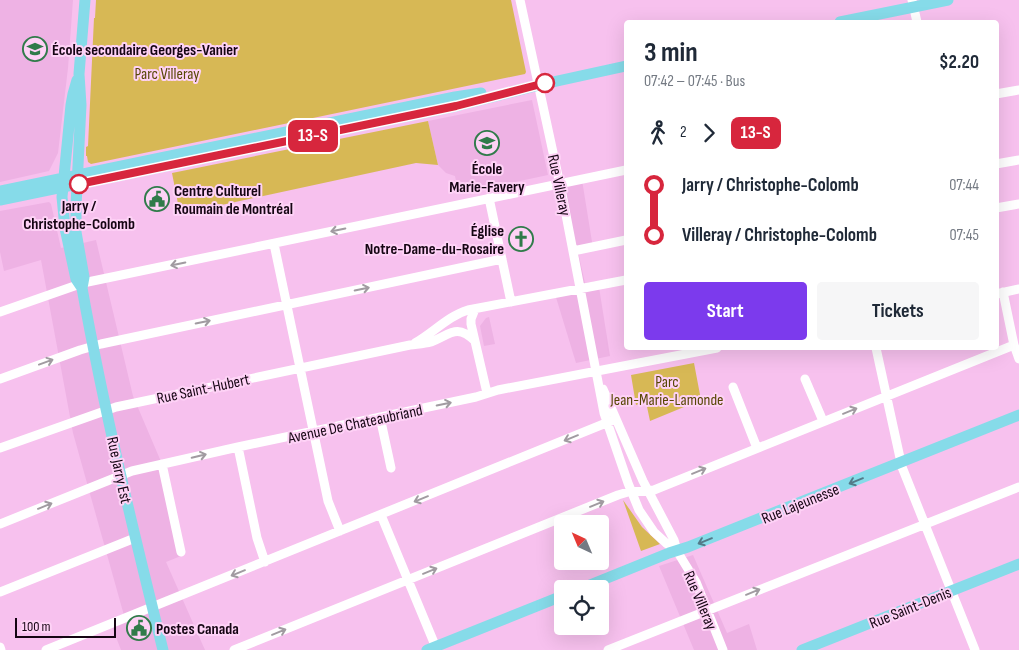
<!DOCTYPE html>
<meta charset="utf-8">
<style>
:root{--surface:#fff;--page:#f6f6f7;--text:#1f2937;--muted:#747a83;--accent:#7c3aed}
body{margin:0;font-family:"Sofia Sans Condensed",sans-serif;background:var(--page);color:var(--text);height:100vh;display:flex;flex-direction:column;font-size:19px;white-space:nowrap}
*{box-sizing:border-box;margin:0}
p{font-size:16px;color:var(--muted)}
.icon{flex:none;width:28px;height:28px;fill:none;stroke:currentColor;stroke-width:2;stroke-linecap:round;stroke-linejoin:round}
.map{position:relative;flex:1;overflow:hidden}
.side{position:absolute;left:624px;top:20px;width:375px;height:330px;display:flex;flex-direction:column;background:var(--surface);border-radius:5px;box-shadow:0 5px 20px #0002}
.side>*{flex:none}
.badge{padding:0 10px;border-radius:8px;font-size:18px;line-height:32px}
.needle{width:32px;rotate:316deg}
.tools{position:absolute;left:554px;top:515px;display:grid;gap:10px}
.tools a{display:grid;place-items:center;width:55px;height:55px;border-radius:5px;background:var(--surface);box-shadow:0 5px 20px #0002;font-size:25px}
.scale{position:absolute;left:15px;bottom:12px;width:101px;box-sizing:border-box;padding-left:5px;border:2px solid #150513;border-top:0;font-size:14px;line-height:18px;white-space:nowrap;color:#150513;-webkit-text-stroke:4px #fed2f6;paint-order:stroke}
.map>.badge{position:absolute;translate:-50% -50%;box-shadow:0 0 0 2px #fff}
.legs{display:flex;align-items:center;gap:8px;height:55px;padding:0 20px;font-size:16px}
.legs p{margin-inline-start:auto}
.head{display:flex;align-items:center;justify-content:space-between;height:85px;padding:0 20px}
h1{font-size:28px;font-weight:700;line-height:38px}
.action{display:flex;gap:10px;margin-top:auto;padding:10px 20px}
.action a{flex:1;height:58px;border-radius:5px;background:var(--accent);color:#fff;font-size:20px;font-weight:700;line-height:58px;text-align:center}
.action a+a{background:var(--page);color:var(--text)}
ul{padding:0 20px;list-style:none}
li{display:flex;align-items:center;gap:18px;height:50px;font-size:19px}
li i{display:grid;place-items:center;width:8px;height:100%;margin:0 6px;background:currentColor}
li i::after{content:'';width:12px;height:12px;margin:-6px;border:4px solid;border-radius:50%;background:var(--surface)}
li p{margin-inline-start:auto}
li:first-child i{background:linear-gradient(#0000 50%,currentColor 0)}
li:last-child i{background:linear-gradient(currentColor 50%,#0000 0)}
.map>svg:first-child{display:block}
.built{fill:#eeb2e4}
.green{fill:#d7b855}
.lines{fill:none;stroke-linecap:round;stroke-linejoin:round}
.minor{stroke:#fff;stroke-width:9}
.major{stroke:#86dbe9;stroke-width:11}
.oneway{stroke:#a19ba1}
.oneway2{stroke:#537b89}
.line-1-casing{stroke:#fff;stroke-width:11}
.line-1{stroke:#d7263d;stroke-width:8}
.stop-1-dot{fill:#fff;stroke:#d7263d;stroke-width:2.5}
.labels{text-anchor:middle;stroke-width:4;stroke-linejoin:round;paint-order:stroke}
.poi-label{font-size:16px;font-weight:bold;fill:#150513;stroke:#fed2f6;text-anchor:start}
.park-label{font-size:16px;fill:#584705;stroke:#fed2f6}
.street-label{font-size:16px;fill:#150513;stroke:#fed2f6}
.stop-label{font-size:16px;font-weight:bold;fill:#150513;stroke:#fed2f6}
</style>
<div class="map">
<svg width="1019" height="650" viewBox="0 0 1019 650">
<rect width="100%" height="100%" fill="#f7c1ee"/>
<path class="built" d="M0 0H73L68 68 58 153 49 171 0 182Z
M532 100 548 175 459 194 455 176 446 173 438 165 428 121Z
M582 180 593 248 578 252 585 283 598 281 610 356 576 363 555 294 580 289 560 184Z
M49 202 51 204 61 248 96 240 133 396 162 464 181 556 166 562 205 650H121L111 624 125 619 73 433 41 260 4 271 0 252V211Z
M489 317 495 344 484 346 480 326 486 318Z
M693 555 727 633 749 624 757 650H694L659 566Z"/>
<path class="green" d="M96 0H511L526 72 525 74 91 164 88 162 87 156H86V147L88 146 94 18H95Z
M428 121 438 165 416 163 180 214 172 173Z
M694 363 701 400 650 421 646 402 636 405 631 375Z
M623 500 642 527 660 544 641 551Z"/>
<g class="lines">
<path class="minor" d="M520 0 562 194 604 413 628 483 639 510 654 532 666 543 677 551
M912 0 917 22
M996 94 1019 90
M996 164 1019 160
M489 198 511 302
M996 208 1019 204
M274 244 328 501 340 531
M573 251 626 240
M1003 292 1014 345 1019 359
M996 294 1019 289
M475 309 471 319V324L487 393
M0 312 83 283 626 170
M415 343C433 333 448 316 468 310L626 280
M876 348 902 467 975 650
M0 379 80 350 101 344 502 259
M805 379 823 421
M733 387 757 448
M603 389 643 481 674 540 677 551 696 582 723 650
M380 417 391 468
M238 447 257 538 265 562
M0 448 116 407 410 345C417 344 424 344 431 342 450 335 456 323 475 341
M162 464 181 552
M381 515 437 650
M0 524 132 471 238 447 476 397 498 390 717 348
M0 592 135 538
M0 647 1 650
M46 650 616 419
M234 650 618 495 628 492 654 490 1014 345
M608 650 1019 487"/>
<path class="major" d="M85 0 79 74 81 105 76 206V232L84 277 82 288C104 410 133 530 163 650
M840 22 948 0
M77 80 73 94 71 105 62 197 65 228 76 279 82 288
M0 191 455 97 481 93
M0 200 456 106 539 85 626 66
M580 589 669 553 688 547 1019 415
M427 650 562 596
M802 650 1019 564"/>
</g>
<defs><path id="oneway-shaft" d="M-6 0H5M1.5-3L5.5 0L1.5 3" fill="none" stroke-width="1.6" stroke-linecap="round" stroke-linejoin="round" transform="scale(1.25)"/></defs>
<g class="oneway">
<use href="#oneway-shaft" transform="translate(338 230) rotate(168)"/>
<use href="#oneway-shaft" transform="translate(178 264) rotate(168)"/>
<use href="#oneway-shaft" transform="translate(362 289) rotate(-12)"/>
<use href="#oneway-shaft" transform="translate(203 322) rotate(-12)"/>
<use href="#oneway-shaft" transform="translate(46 362) rotate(-20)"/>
<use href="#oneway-shaft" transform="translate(444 404) rotate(-12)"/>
<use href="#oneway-shaft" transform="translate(850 411) rotate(-22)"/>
<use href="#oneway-shaft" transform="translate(571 438) rotate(158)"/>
<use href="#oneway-shaft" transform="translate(199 456) rotate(-13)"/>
<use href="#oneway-shaft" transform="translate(699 471) rotate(-22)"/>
<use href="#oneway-shaft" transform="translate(421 499) rotate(158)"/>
<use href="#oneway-shaft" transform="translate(597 504) rotate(-22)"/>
<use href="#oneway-shaft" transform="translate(45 506) rotate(-22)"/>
<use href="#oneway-shaft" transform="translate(430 571) rotate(-22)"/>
<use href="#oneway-shaft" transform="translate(238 573) rotate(158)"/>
<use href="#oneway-shaft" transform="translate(753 592) rotate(-22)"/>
<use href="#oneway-shaft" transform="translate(279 632) rotate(-22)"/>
</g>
<g class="oneway2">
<use href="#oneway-shaft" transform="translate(856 481) rotate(158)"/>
<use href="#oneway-shaft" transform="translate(705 541) rotate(158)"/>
</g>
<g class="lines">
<defs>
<path id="line-1" d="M79 184 456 106 545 83"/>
</defs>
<use href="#line-1" class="line-1-casing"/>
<use href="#line-1" class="line-1"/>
</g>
<defs>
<symbol id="school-ring" viewBox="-11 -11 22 22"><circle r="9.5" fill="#fed2f6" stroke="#307b4a" stroke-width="1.5"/><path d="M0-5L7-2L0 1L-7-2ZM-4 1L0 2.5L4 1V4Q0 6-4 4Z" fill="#307b4a"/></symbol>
<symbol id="civic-ring" viewBox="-11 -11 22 22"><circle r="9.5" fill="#fed2f6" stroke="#307b4a" stroke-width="1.5"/><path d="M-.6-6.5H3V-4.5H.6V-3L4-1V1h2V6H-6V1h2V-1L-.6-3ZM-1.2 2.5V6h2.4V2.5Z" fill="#307b4a"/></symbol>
<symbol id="church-ring" viewBox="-11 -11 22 22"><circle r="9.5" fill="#fed2f6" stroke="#307b4a" stroke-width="1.5"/><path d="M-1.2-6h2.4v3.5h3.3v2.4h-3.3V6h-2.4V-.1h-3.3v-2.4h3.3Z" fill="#307b4a"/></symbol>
</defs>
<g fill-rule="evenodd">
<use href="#school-ring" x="21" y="35" width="28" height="28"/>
<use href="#school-ring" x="473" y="129" width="28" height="28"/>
<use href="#civic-ring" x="143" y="185" width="28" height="28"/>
<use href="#church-ring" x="507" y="225" width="28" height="28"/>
<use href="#civic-ring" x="125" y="614" width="28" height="28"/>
</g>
<g class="stop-1-dot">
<circle cx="545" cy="83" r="9"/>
<circle cx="79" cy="184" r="9"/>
</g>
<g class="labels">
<g class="poi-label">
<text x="52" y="55">École secondaire Georges-Vanier</text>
<text x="487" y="174" text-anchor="middle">École<tspan x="487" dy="18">Marie-Favery</tspan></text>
<text x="174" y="196">Centre Culturel<tspan x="174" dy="18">Roumain de Montréal</tspan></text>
<text x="504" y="236" text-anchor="end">Église<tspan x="504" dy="18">Notre-Dame-du-Rosaire</tspan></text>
<text x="156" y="634">Postes Canada</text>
</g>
<g class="park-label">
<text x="167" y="79">Parc Villeray</text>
<text x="667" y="387">Parc<tspan x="667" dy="18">Jean-Marie-Lamonde</tspan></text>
</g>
<g class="street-label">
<text transform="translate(560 185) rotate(78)" y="6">Rue Villeray</text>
<text transform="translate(203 388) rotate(-12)" y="6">Rue Saint-Hubert</text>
<text transform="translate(355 423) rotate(-12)" y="6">Avenue De Chateaubriand</text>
<text transform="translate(120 470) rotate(78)" y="6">Rue Jarry Est</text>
<text transform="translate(800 503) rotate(-22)" y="6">Rue Lajeunesse</text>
<text transform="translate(701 600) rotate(67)" y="6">Rue Villeray</text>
<text transform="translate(910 607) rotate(-22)" y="6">Rue Saint-Denis</text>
</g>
<g class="stop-label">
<text x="79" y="211">Jarry /<tspan x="79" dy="18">Christophe-Colomb</tspan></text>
</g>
</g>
</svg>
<div class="tools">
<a><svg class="needle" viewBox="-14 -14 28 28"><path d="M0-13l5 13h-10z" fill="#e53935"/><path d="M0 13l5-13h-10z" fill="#747a83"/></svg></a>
<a><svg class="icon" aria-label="locate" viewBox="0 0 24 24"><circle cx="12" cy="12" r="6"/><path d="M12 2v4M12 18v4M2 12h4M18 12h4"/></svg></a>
</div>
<div class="scale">100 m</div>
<b class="badge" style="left:313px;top:136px;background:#d7263d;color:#fff">13-S</b>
<section class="side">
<div class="head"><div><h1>3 min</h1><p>07:42 – 07:45 · Bus</p></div><b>$2.20</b></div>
<div class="legs"><svg class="icon" aria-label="walk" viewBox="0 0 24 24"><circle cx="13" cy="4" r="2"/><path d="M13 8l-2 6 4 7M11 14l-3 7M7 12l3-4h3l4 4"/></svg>2<svg class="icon" aria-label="forward" viewBox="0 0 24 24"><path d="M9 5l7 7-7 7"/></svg><b class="badge" style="background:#d7263d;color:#fff">13-S</b></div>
<ul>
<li><i style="color:#d7263d"></i><b>Jarry / Christophe-Colomb</b><p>07:44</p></li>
<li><i style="color:#d7263d"></i><b>Villeray / Christophe-Colomb</b><p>07:45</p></li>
</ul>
<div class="action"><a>Start</a><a>Tickets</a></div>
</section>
</div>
